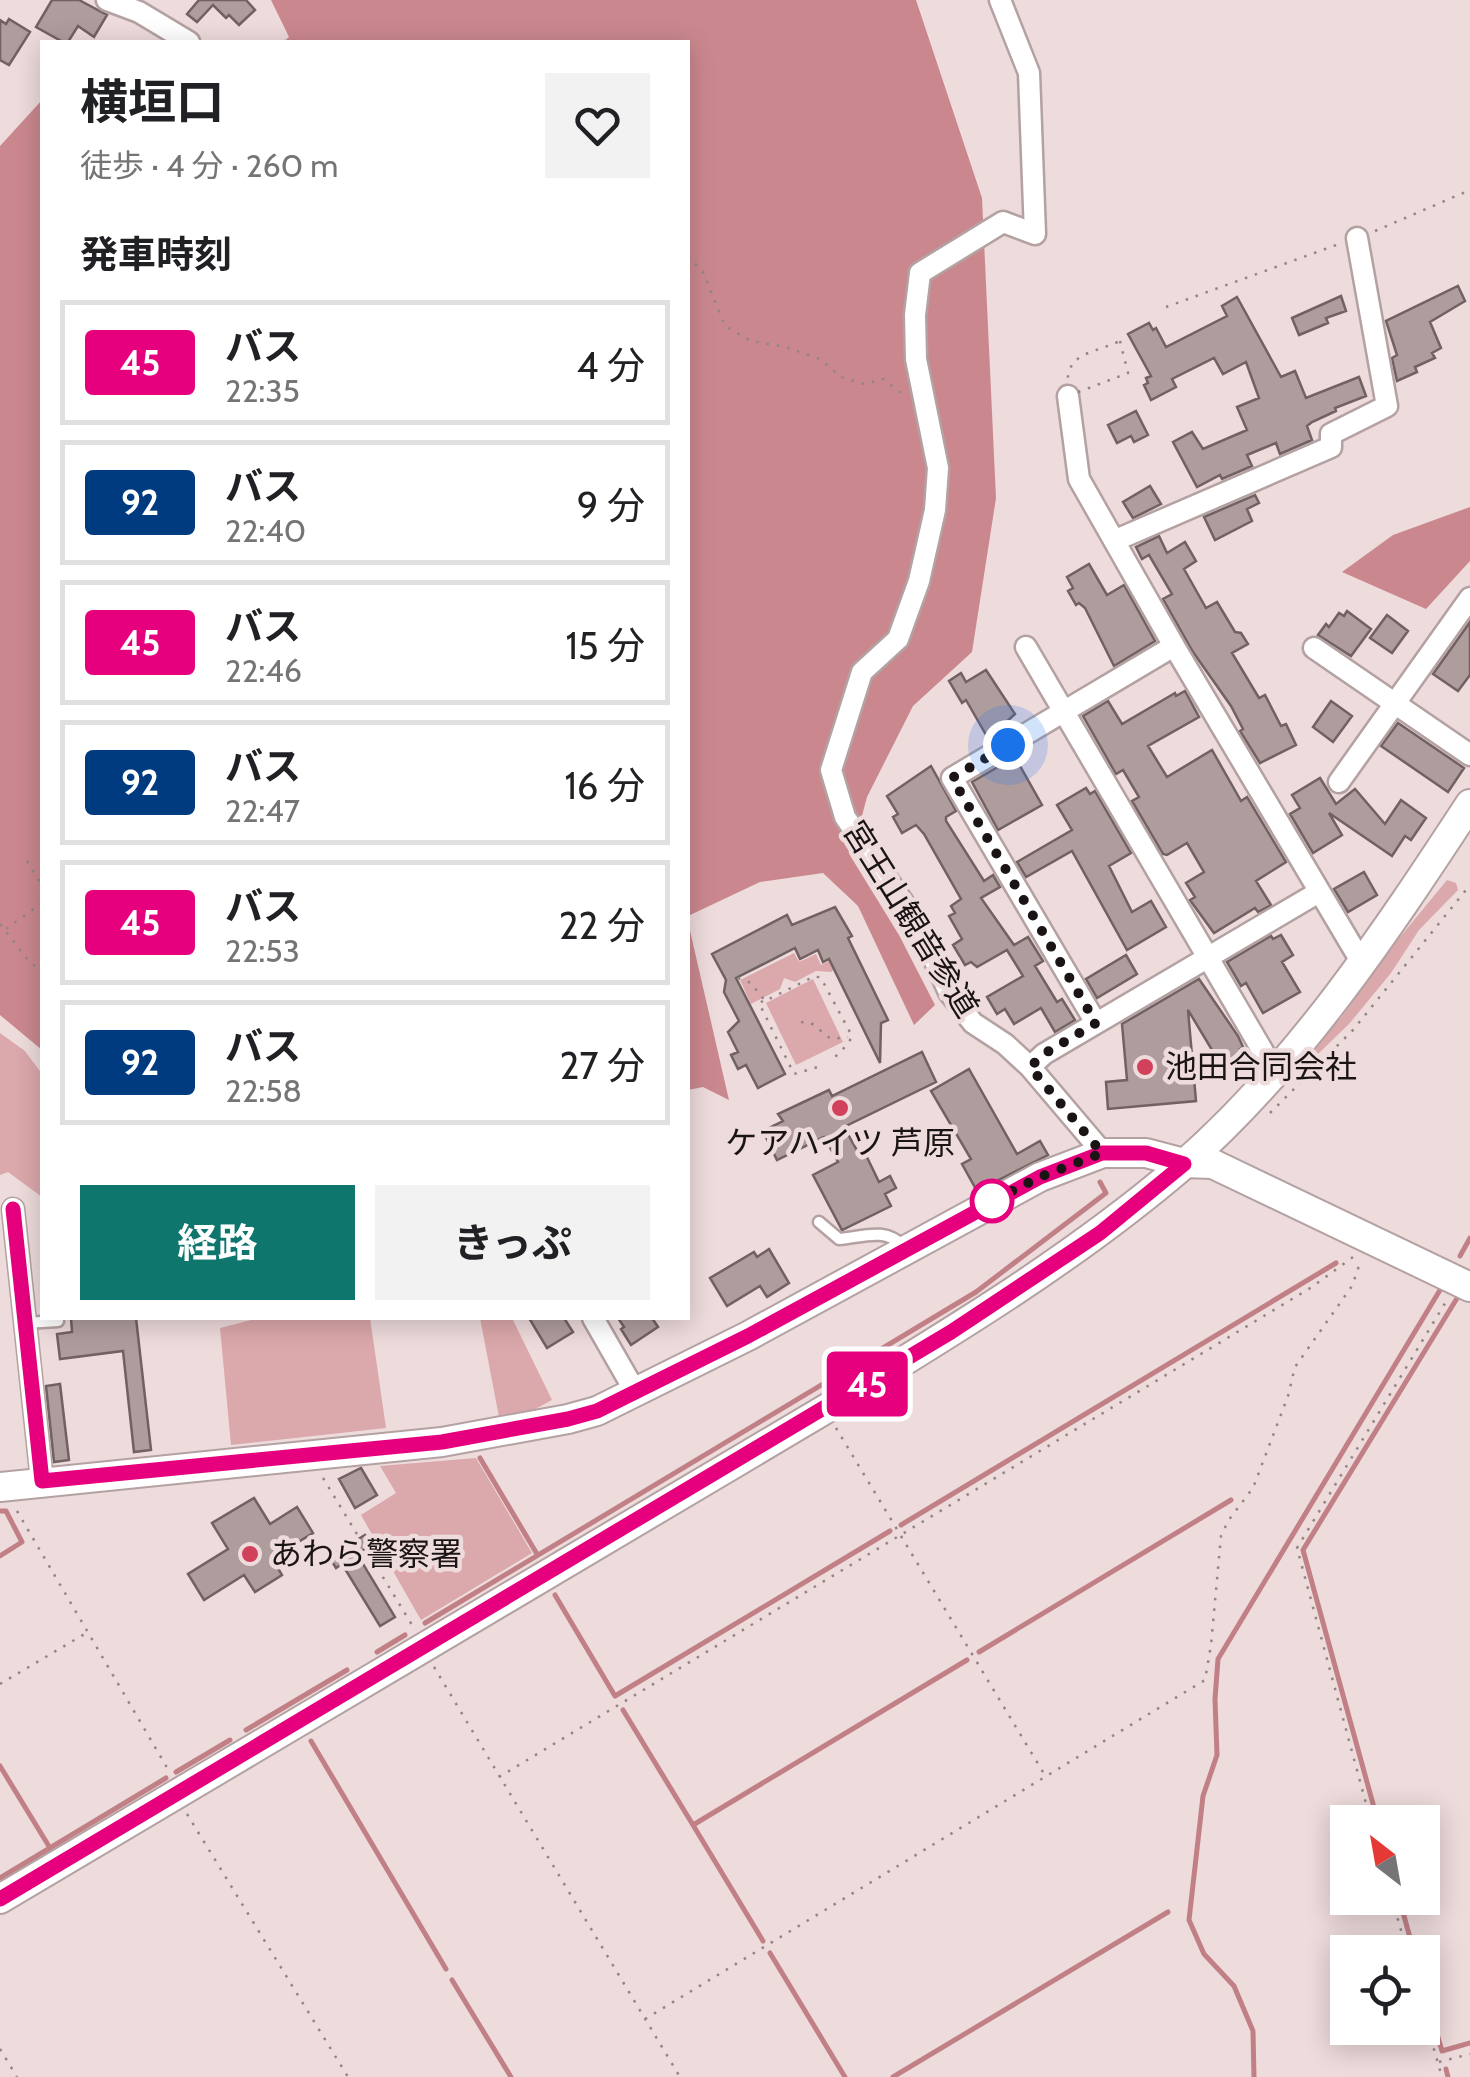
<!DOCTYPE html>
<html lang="ja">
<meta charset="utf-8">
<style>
:root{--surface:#fff;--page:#f2f2f2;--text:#202124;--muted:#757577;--line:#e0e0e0;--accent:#0f766e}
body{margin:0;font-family:Cabin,"Noto Sans JP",sans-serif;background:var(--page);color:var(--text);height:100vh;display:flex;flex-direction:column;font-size:38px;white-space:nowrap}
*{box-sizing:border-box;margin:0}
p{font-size:32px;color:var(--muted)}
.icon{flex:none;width:55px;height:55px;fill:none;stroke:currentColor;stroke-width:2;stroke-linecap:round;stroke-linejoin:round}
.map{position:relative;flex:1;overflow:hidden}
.sheet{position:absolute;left:40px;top:40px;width:650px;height:1280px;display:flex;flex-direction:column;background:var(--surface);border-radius:0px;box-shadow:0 5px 25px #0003}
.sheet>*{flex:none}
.badge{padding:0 20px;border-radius:8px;font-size:35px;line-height:65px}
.needle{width:65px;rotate:329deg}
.buttons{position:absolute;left:1330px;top:1805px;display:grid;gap:20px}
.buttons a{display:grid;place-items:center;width:110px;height:110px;border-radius:0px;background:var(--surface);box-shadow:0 5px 25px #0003;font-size:50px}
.you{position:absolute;width:50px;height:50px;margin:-25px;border:8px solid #fff;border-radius:50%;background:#1a73e8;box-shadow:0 0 0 15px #1a73e833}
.map>.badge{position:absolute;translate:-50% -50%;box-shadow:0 0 0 5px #fff}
h2{padding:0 40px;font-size:38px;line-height:90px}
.round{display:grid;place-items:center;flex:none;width:105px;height:105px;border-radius:0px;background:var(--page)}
.head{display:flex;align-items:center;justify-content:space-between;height:170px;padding:0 40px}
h1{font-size:48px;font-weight:700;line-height:75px}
.cta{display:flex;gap:20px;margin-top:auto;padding:20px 40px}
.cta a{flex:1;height:115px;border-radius:0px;background:var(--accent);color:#fff;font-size:40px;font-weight:700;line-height:115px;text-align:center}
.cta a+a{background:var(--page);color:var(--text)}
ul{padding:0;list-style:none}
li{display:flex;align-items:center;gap:30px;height:125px;margin:0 20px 15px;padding:0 20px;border:5px solid var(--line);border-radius:0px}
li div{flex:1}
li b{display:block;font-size:38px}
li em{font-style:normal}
li .badge{min-width:110px;font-weight:700;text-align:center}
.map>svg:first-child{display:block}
.green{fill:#dba8ab}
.forest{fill:#ca888e}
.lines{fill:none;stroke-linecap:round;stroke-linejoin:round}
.stream{stroke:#c18086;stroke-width:5}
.building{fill:#af9d9e;stroke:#726162;stroke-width:2.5}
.lane-casing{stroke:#b4a1a2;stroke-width:15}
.street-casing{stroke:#b4a1a2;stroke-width:25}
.secondary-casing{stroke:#b4a1a2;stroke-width:32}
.path{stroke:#928586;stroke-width:2.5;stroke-dasharray:2.5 8;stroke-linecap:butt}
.lane{stroke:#fff;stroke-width:10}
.street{stroke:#fff;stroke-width:20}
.secondary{stroke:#fff;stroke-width:28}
.line-casing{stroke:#fff;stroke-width:22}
.line{stroke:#e6007e;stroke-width:15}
.walk{stroke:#1b1415;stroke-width:10;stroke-dasharray:0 18}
.poi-dot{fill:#d1415b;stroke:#eedbdc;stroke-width:4}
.stop-dot{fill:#fff;stroke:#e6007e;stroke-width:5}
.labels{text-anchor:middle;stroke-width:9;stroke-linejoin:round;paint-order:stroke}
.street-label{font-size:32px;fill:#1b1415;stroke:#eedbdc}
.poi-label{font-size:32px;fill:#1b1415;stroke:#eedbdc;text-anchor:start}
</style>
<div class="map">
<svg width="1470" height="2077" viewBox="0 0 1470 2077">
<rect width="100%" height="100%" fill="#eedbdc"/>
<path class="green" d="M1447 880 1456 883 1458 890 1419 930 1391 973 1349 1024 1265 1105 1263 1102 1311 1047 1341 1018 1396 942Z
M794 953 799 962 816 954 821 965 839 956 832 972 816 971 795 982 784 978 780 989 751 1004 740 980Z
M813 979 843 1042 796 1065 766 1003Z
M0 1033 25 1051 42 1074V1197L8 1172 0 1175Z
M259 1318H370L386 1428 231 1445 220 1328Z
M480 1318H512L552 1400 528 1413 499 1417Z
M476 1458 532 1553 421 1620 361 1515 396 1493 380 1466Z"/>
<path class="forest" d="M271 0H916L982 198 996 498 972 652 913 706 867 797 851 857 899 935 935 1005 914 1025 858 906 823 873 760 882 688 916V42H283L289 37Z
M42 100V1050L0 1015V146Z
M1470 507V561L1426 609 1342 572 1393 535Z
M688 922 729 1100 703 1087 688 1090Z"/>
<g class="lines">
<path class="stream" d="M1460 1256 1470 1238
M480 1458 537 1554
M0 1511H6L22 1542 0 1556
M901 1525 1336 1263
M555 1595 615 1696 890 1531
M425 1623 976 1292 1106 1193 1100 1182
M377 1652 405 1635
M979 1652 1231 1500
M623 1710 693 1825 967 1660
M246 1730 347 1670
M311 1741 446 1969
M0 1766 50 1848
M176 1772 230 1740
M1378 1822 1303 1550 1459 1295
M693 1825 763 1941
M0 1878 166 1778
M1399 1898 1414 1952
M770 1953 845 2077
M452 1980 511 2077
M1422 1982 1442 2051 1470 2043
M1446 2069 1448 2077
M893 2077 1168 1912
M1254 2077 1253 2031 1234 1986 1204 1954 1189 1920 1203 1796 1217 1755 1215 1699 1218 1659 1440 1290"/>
</g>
<path class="building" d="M52 0H79L107 15 94 37 78 26 68 42H63L36 27Z
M199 0H246L255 10 239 25 229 15 226 18 213 5 197 22 187 14Z
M9 19 30 32 9 65 0 60V20L6 24Z
M1458 286 1465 301 1430 322 1441 348 1432 353 1435 358 1415 367 1417 372 1397 381 1392 358 1397 355 1386 321Z
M1341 296 1346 311 1326 318 1328 323 1299 335 1292 318Z
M1237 297 1281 377 1295 371 1306 398 1359 377 1366 396 1335 408 1336 411 1312 422 1307 426 1312 440 1280 454 1276 443 1259 450 1247 455 1252 466 1222 479 1220 475 1197 487 1173 442 1192 432 1203 449 1247 430 1237 407 1259 398 1246 362 1223 374 1214 358 1172 379 1176 387 1151 400 1144 385 1148 383 1146 378 1151 376 1128 334 1149 323 1153 330 1156 328 1166 347 1227 316 1222 306Z
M1136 411 1148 435 1134 442 1131 436 1117 443 1108 425Z
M1150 486 1161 504 1133 518 1123 502Z
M1255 495 1259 503 1247 509 1252 521 1215 540 1204 517Z
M1159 536 1167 553 1185 542 1196 561 1184 569 1206 608 1217 602 1235 632 1241 633 1248 644 1232 653 1259 698 1265 695 1281 726 1286 724 1296 745 1260 763 1240 731 1243 729 1231 706 1193 652 1163 599 1172 594 1149 555 1142 559 1136 547Z
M1089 564 1107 595 1124 585 1155 641 1114 666 1085 608 1079 603 1076 605 1068 591 1073 588 1067 577Z
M1347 611 1371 629 1351 656 1318 635 1326 624 1329 627 1339 613 1344 616Z
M1387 615 1408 631 1392 653 1370 638Z
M1470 622V675L1458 691 1433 674Z
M986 670 1015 714 1002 726 1004 729 1001 733 989 740 966 700 962 703 949 681 961 673 966 682Z
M1185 691 1199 717 1148 746 1167 777 1212 750 1241 801 1247 797 1286 862 1256 881 1271 905 1258 912 1255 908 1214 933 1190 900 1195 897 1186 883 1204 872 1187 843 1167 855 1163 854 1132 801 1139 797 1123 770 1116 774 1083 716 1108 701 1122 724 1175 693 1176 696Z
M1331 701 1352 716 1333 742 1313 727Z
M1398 723 1464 768 1448 792 1381 746Z
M1015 757 1042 805 998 830 972 782Z
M931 766 956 811 946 817V821L984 881 993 875 1000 887 981 898 1014 945 1028 937 1043 961 1035 966 1057 1002 1062 999 1075 1020 1055 1032 1041 1008 1014 1024 1005 1009 997 1014 987 997 1023 976 1007 950 977 967 971 962 965 965 953 945 962 939 949 916 955 913 951 906 961 899 924 834 916 825 902 833 893 817 898 814 887 796Z
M1320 778 1336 804 1355 789 1385 824 1401 800 1426 818 1411 840 1405 836 1392 856 1329 813 1342 835 1313 853 1290 814 1300 808 1292 795Z
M1086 788 1090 794 1095 791 1131 853 1109 866 1132 912 1151 901 1166 927 1127 950 1072 851 1026 877 1017 862 1072 830 1057 805Z
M1364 872 1377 895 1348 912 1334 889Z
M835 907 852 936 848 938 888 1020 881 1023 880 1063 829 959 823 962 818 950 800 959 795 948 736 978 785 1074 758 1088 746 1065 738 1069 731 1055 738 1052 728 1032 739 1021 724 992 726 980 712 954 787 915 792 925Z
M1281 935 1293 955 1282 962 1300 992 1263 1013 1246 983 1241 986 1227 962 1271 936 1273 939Z
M1126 955 1137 974 1097 998 1086 979Z
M1199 979 1238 1036 1243 1047 1240 1049 1242 1052 1235 1057 1238 1061 1224 1070 1188 1010 1196 1101 1108 1109 1106 1082 1127 1080 1122 1024Z
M922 1052 936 1082 844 1127 859 1154 864 1151 879 1182 890 1176 896 1188 885 1194 891 1206 842 1230 813 1175 838 1162 824 1137 777 1160 763 1131 783 1121 778 1114 829 1090 832 1096Z
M969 1069 1017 1154 1040 1141 1048 1155 977 1191 962 1164 971 1159 931 1091Z
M769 1249 789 1283 767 1297 760 1286 727 1306 710 1278 754 1252 757 1257Z
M71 1318H136L151 1450 134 1452 123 1351 60 1359 57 1334 72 1332Z
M529 1318H564L573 1332 547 1348Z
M618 1318H652L658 1327 631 1345 621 1329 624 1327Z
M60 1384 69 1460 54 1462 46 1386Z
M361 1468 377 1495 355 1508 339 1479Z
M254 1498 270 1524 297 1507 313 1533 272 1558 282 1575 255 1592 244 1575 204 1600 188 1574 228 1549 212 1523Z
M365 1535 371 1545 357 1554 395 1617 380 1626 342 1564 336 1568 329 1557Z"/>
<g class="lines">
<defs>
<path id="lane" d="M819 1222 839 1239C863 1237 885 1227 903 1246
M25 1323 58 1321V1318"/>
<path id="street" d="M107 0 139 12 189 42
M1000 0 1029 73 1035 234 1003 222 920 273 915 315 916 359 938 468 935 510 919 581 898 639 862 672 831 770 845 817 919 926 949 992 973 1023 1005 1044 1030 1067 1103 1153
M1068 396 1079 479 1174 646
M1116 540 1331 447V434L1387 406 1357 238
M1026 647 1275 1072
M1314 648 1470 755
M1339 782 1470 598
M1096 1023 952 778 1174 646 1362 963
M1030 1067 1044 1054 1319 892
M13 1209 42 1481
M593 1318 636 1393"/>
<path id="secondary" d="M0 1487 442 1442 568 1419 597 1411 748 1336 1040 1177 1103 1153H1146L1184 1163 1213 1164 1470 1287
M0 1899 824 1410C947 1335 1072 1260 1182 1166 1298 1065 1386 932 1470 804"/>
</defs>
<use href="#lane" class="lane-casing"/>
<use href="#street" class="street-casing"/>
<use href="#secondary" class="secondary-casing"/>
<path class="path" d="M1375 231 1470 190
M688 256 703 272 725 326 751 341 786 347 820 359 841 377 864 384 883 379 902 394
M1166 307 1339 244
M1120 341 1128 373 1068 396C1063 352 1086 356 1120 341Z
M27 861 42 886
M0 924 28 960 42 972
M6 929 42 903
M738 978 751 983 765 1001 815 976 821 978 852 1036 848 1044 834 1058
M763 1001 759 1003 794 1074 818 1067
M801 1022 811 1023 831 1039 848 1037
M1270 1113 1353 1030 1470 885
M836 1428 1046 1777
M323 1478 412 1625
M17 1511 169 1771
M434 1667 680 2077
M0 1684 88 1632
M499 1777 1312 1287 1353 1257
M187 1814 348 2077
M1371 1822 1297 1548 1447 1300
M1392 1898 1407 1952
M1422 2008 1442 2077
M645 2019 1205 1680 1211 1645 1221 1536 1228 1521 1253 1488 1288 1396 1295 1367 1352 1286 1361 1260
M0 2049 17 2077
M1439 2062 1470 2054"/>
<use href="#lane" class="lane"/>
<use href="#street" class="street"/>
<use href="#secondary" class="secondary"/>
</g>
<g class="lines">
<defs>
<path id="line" d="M0 1899 951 1332 1100 1233 1184 1164 1146 1153H1102L1040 1177 748 1336 597 1411 568 1419 442 1442 42 1481 13 1209"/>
</defs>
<use href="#line" class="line-casing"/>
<use href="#line" class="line"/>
<path class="walk" d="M992 1201 986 1204 1040 1177 1102 1153 1030 1067 1044 1054 1096 1023 952 778 1008 745"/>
</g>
<g class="poi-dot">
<circle cx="1145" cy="1067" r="10"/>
<circle cx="840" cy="1108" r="10"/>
<circle cx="250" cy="1554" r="10"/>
</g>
<circle class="stop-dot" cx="992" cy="1201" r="20"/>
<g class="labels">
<g class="street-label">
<text transform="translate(911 919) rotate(58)" y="11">宮王山観音参道</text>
</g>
<g class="poi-label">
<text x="1165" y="1078">池田合同会社</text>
<text x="840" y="1154" text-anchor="middle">ケアハイツ 芦原</text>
<text x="270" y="1565">あわら警察署</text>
</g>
</g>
</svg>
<div class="buttons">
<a><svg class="needle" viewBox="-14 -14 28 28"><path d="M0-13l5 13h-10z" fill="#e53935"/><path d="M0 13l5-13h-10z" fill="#757577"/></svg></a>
<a><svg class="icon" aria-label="locate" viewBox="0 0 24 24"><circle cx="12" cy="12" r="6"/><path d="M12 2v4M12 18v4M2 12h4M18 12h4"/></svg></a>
</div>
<div class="you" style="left:1008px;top:745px"></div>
<b class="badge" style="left:867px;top:1384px;background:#e6007e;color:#fff">45</b>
<section class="sheet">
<div class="head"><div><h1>横垣口</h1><p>徒歩 · 4 分 · 260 m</p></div><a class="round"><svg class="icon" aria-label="heart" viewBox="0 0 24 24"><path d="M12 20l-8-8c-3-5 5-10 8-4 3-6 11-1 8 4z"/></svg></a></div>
<h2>発車時刻</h2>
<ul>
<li><span class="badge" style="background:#e6007e;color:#fff">45</span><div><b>バス</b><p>22:35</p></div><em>4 分</em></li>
<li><span class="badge" style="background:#003b80;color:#fff">92</span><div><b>バス</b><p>22:40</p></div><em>9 分</em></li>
<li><span class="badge" style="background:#e6007e;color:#fff">45</span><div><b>バス</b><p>22:46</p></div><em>15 分</em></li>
<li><span class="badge" style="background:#003b80;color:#fff">92</span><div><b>バス</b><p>22:47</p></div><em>16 分</em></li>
<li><span class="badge" style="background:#e6007e;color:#fff">45</span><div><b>バス</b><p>22:53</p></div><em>22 分</em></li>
<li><span class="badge" style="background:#003b80;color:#fff">92</span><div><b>バス</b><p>22:58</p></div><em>27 分</em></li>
</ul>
<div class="cta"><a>経路</a><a>きっぷ</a></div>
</section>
</div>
